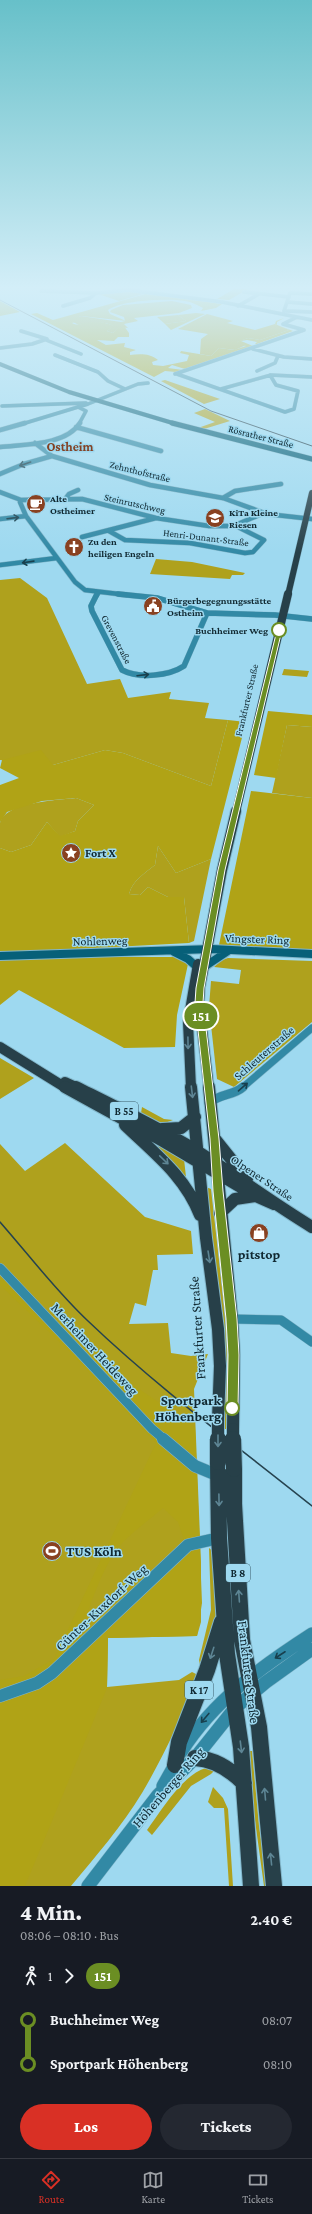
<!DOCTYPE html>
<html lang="de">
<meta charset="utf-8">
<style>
:root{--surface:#171b24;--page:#242831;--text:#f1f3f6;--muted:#9ea1a6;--line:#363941;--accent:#d93025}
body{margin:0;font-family:"Crimson Pro",serif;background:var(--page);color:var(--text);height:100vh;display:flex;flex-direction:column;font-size:15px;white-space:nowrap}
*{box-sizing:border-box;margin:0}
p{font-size:13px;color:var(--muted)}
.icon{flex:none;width:22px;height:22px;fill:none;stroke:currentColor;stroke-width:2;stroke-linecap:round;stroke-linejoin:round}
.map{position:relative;height:1886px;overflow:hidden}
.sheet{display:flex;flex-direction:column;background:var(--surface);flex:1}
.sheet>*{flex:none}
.badge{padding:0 8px;border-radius:13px;font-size:14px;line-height:26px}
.map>.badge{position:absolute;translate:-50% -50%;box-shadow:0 0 0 2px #fff}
.legs{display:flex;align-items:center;gap:6px;height:44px;padding:0 20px;font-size:13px}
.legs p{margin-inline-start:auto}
.head{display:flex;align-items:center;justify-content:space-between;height:68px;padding:0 20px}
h1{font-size:22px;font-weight:800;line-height:30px}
.action{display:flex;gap:8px;margin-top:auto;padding:8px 20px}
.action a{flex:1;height:46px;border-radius:24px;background:var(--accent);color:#fff;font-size:16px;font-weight:800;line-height:46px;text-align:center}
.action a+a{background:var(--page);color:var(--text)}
ul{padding:0 20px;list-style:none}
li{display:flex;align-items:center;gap:14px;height:44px;font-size:15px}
li i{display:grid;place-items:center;width:6px;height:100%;margin:0 5px;background:currentColor}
li i::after{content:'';width:10px;height:10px;margin:-5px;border:3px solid;border-radius:50%;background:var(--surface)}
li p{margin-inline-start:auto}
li:first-child i{background:linear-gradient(#0000 50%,currentColor 0)}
li:last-child i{background:linear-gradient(currentColor 50%,#0000 0)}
.dock{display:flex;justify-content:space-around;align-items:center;height:56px;border-top:1px solid var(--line);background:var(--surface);font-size:11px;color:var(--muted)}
.dock a{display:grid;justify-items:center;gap:2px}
.dock .on{color:var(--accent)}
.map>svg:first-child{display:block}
.green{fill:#afa11d}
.forest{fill:#b0a316;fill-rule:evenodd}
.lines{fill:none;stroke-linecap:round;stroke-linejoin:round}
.minor-far5-casing{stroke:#82b6ca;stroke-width:4}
.minor-far4-casing{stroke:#82b6ca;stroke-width:5.5}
.minor-far3-casing{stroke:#82b6ca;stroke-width:6}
.minor-far2-casing{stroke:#82b6ca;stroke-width:8}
.minor-far1-casing{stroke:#82b6ca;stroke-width:10}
.minor-casing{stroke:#82b6ca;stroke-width:13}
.tertiary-casing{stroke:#82b6ca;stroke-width:14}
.secondary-far2-casing{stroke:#82b6ca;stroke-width:4.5}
.secondary-far1-casing{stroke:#82b6ca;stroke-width:6}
.secondary-casing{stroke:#82b6ca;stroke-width:10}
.primary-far4-casing{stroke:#82b6ca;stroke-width:7}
.primary-far3-casing{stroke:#82b6ca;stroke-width:9}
.primary-far2-casing{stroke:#82b6ca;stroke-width:12}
.primary-far1-casing{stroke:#82b6ca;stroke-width:14}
.primary-casing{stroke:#82b6ca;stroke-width:18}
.minor-far5{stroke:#3289a5;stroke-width:3.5}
.minor-far4{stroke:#3289a5;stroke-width:4.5}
.minor-far3{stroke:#3289a5;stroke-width:5.5}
.minor-far2{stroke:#3289a5;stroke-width:7}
.minor-far1{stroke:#3289a5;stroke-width:9}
.minor{stroke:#3289a5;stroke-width:12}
.tertiary{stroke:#3289a5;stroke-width:13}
.secondary-far2{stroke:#076079;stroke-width:4}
.secondary-far1{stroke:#076079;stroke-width:5}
.secondary{stroke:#076079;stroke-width:8}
.primary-far4{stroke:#274049;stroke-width:6}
.primary-far3{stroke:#274049;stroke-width:8}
.primary-far2{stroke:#274049;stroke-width:10}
.primary-far1{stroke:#274049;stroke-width:12}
.primary{stroke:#274049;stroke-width:16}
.tram-far1{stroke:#26434f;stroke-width:1}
.tram{stroke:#26434f;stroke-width:1.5}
.primary-bridge-far1-casing{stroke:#82b6ca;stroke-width:14;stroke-linecap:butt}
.primary-bridge-casing{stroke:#82b6ca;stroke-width:18;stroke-linecap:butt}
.primary-bridge-far1{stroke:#274049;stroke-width:12}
.primary-bridge{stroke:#274049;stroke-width:16}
.oneway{stroke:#18404e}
.oneway2{stroke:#5d8594}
.line-1{fill:#6b8e23;stroke:#fff}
.stop-1-dot{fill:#fff;stroke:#6b8e23;stroke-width:2}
.labels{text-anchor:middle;stroke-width:3;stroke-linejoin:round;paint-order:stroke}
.far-street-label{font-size:10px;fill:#102831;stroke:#9ed9f0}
.far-poi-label{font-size:10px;font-weight:bold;fill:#102831;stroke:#9ed9f0;text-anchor:start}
.far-stop-label{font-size:10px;font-weight:bold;fill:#102831;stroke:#9ed9f0;text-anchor:end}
.shield{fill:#9ed9f0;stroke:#3b5d6a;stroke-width:1}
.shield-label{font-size:11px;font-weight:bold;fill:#102831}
.poi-label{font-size:12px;font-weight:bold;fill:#102831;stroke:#9ed9f0;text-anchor:start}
.street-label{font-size:12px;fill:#102831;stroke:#9ed9f0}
.far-district-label{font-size:13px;font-weight:bold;fill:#834124;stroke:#9ed9f0}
.near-poi-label{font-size:14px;font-weight:bold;fill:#102831;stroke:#9ed9f0}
.near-street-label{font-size:14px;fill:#102831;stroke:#9ed9f0}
.near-stop-label{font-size:14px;font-weight:bold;fill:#102831;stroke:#9ed9f0;text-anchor:end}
</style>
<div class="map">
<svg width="312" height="1886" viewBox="0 0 312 1886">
<rect width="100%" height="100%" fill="#9ed9f0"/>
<path class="green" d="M234 289H248L229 300 217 299Z
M119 290 146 293 119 301 98 294Z
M0 301 20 312 0 316Z
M172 301 191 305 192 308 179 313 134 318 138 321 124 324 128 328 120 327 113 333 107 331 113 326C102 320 91 323 79 325L71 321 83 319 77 318 81 316 121 322 125 321 124 317 110 312 111 310 123 305Z
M207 314 233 321 227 323 255 330 275 324 289 330 260 340 248 338 237 342 246 345 235 350 219 348 211 356 200 354 201 339 208 334 178 329Z
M178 315 186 321 165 324 157 317Z
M165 380 220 399 204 404 161 381Z
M205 409 230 421 204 429 198 428 215 422 194 413Z
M156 559 192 562 245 573 243 575H232L230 579 150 574Z
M20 578 47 598 87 684 120 679 128 698 171 692 169 699 209 703 205 718 228 720 211 786 123 753 105 750 53 765 0 760V580Z
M284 669 309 671 307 677 282 675Z
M287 725 312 727V798L272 793Z
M76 798 94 805 78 821 75 831 60 837 47 822 31 845 11 852 0 848C0 840 0 830 0 823 5 802 59 800 76 798Z
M158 846 176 873 211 859 194 941 189 943 184 897H168L148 887 140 895 129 894C133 880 144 874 155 865Z
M228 958 312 961V1022L234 1087 217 1079 209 1007 211 981 239 984 241 970 214 967 222 960Z
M0 1058 34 1078 0 1099Z
M142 1107 164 1119 173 1120 162 1124 141 1113Z
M139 1132 184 1159 186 1177Z
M65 1143 145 1217 191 1231 193 1254 157 1255 158 1270H153L146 1306 135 1303 129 1324 168 1323 171 1353 191 1356 208 1354 194 1389 201 1562V1622L197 1636 108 1638 107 1687 179 1680 192 1672 200 1676C182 1715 164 1756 142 1793 122 1826 96 1856 71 1886H0V1144L25 1171Z
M206 1187 211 1189 226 1322 228 1351 227 1429H224V1337Z
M209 1548 214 1552 216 1614 213 1631 200 1665 199 1660 211 1610Z
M248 1751H252L259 1826 268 1886H264L253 1806Z
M206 1768 215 1770 211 1774 191 1786 152 1835 147 1830C161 1811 183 1774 206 1768Z
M213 1787 223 1798 228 1809 233 1886H229L224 1808H214L208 1802Z"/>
<path class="forest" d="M149 293 222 304 216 308 201 311 203 308C197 305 192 302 185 301 168 298 122 300 108 310L110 314 126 321 81 316 79 317 84 319 72 323C79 327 84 322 91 322 99 321 107 323 114 326L107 331 113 333 119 327 124 326 129 333V337H118L114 341 97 340 106 345 125 343 124 347 136 350 130 352V355C139 354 150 353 158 360L152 362 153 365 163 366 187 361 189 355 180 353 181 351 211 356 219 348 234 350 246 346 236 342 248 338 260 340 289 330 275 324 276 321 284 318 277 322V325L293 331 257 344H255L257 342 247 340 241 341 253 346 185 369 172 365 168 368 183 370 176 372 165 371 154 377 31 314 37 313 53 320Z
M196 313 205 314 171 330 165 324 186 321 178 315Z
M268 711 312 715V727L287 725 276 778 254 775Z
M228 720 246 722 211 859 176 873 158 846 155 865C144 874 133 880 129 894L140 895 148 887 168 897H184L189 943 0 953V848L11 852 31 845 47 822 60 836 75 831 78 821 94 805 76 798 42 801 7 812 0 822V785L19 778 0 768 2 760 41 750 53 765 105 750 123 753 211 786Z
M251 791 312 798V950L219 945Z
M68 957H178L188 964 177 1015 175 1047 124 1048 19 990 0 1005V959Z
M0 1276 49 1328 195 1427 202 1603 197 1636 108 1638 107 1688 25 1886H0V1680L24 1676 54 1659 156 1443 70 1352 0 1285ZM163 1508 178 1522 185 1543 80 1638C88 1610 103 1563 123 1542 135 1530 150 1519 163 1508Z"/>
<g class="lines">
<defs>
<path id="minor-far5" d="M41 291 96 293 129 290 222 302 312 320
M244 292 289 297
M287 302 312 304
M63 306 90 298 96 293
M238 306 259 294
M284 311 290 293 312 294
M286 311 312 312
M46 340 81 354
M0 348 32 344 47 339 21 331
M253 349 284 357 312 359
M55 355 98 372 108 381 125 389
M257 371 275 363 278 356
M175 374 304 330 283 324 297 317
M177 374 285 412 294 409 298 391 276 385 270 375
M221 389 271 375 312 377
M2 406 86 403
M78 407 86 411 79 424
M22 424 88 404 138 384 148 383"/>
<path id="minor-far4" d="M76 427 161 451
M0 430 25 423
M35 443 52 456 150 485 223 498 267 514 312 519
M0 447C24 444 65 446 80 423
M0 474 24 464 52 456
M0 492 21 500 82 499 156 518 209 526H233L264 513
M66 498 69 494 78 490
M223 498 235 491 281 484
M21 500 20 502 26 516 75 582 85 590 127 595
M0 519 26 516
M109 531 125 540 190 543 245 553 253 552 264 540 234 525
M82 537 156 518
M0 565 57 558
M97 595 98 592"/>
<path id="minor-far3" d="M97 594 91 606 92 611 122 670C139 679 169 676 184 666L207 613
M118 594 157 598 207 613 275 615 312 619"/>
<path id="minor-far2" d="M242 1088 312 1028"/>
<path id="minor-far1" d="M209 1103C221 1093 233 1096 243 1087
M0 1268 152 1429 165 1440
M232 1319 281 1320 312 1342"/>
<path id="minor" d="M163 1439 195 1466 219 1476
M0 1696 37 1683 52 1673 188 1545 219 1538"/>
<path id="tertiary" d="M181 1752C214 1700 261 1667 312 1634
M163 1786 176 1763
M88 1886 158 1795 195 1758 235 1708 266 1682 312 1649"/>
<path id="secondary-far2" d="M0 364 69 392 176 424"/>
<path id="secondary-far1" d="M172 423 312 459"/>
<path id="secondary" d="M174 952 188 959 197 967
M0 956 212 949 312 954
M204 967 228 951"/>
<path id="primary-far4" d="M288 595 312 493"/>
<path id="primary-far3" d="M236 812 288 594"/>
<path id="primary-far2" d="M0 1047 66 1088
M65 1082 78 1088
M191 1088 188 1022 198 964
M209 1088 199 1003 200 987 222 870 236 811"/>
<path id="primary-far1" d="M65 1087 163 1141 256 1196 274 1204
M76 1087C114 1106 151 1124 187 1145 230 1171 269 1201 312 1227
M191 1087 206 1238 218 1329 220 1366 218 1419
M209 1087 232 1319 234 1355 233 1429
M125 1125C154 1153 185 1176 200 1215
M162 1129 181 1128 195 1117
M215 1139 247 1179
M220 1213 235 1199 256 1196"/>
<path id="primary" d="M218 1462 219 1538 227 1654 241 1747 251 1886
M234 1469V1504L242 1640 259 1727 274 1886
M195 1758C215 1759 230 1769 244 1783
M175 1765 179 1742 207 1670 222 1622"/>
</defs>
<use href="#minor-far5" class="minor-far5-casing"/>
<use href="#minor-far4" class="minor-far4-casing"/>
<use href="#minor-far3" class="minor-far3-casing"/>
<use href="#minor-far2" class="minor-far2-casing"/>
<use href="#minor-far1" class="minor-far1-casing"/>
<use href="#minor" class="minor-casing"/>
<use href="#tertiary" class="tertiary-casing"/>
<use href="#secondary-far2" class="secondary-far2-casing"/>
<use href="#secondary-far1" class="secondary-far1-casing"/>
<use href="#secondary" class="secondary-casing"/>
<use href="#primary-far4" class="primary-far4-casing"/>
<use href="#primary-far3" class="primary-far3-casing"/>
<use href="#primary-far2" class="primary-far2-casing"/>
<use href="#primary-far1" class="primary-far1-casing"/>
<use href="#primary" class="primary-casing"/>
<use href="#minor-far5" class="minor-far5"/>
<use href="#minor-far4" class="minor-far4"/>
<use href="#minor-far3" class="minor-far3"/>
<use href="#minor-far2" class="minor-far2"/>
<use href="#minor-far1" class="minor-far1"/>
<use href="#minor" class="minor"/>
<use href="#tertiary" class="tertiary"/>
<use href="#secondary-far2" class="secondary-far2"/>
<use href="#secondary-far1" class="secondary-far1"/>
<use href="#secondary" class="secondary"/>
<use href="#primary-far4" class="primary-far4"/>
<use href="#primary-far3" class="primary-far3"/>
<use href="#primary-far2" class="primary-far2"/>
<use href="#primary-far1" class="primary-far1"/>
<use href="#primary" class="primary"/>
<path class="tram-far1" d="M0 300 211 411 312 446"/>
<path class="tram" d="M0 1222C29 1255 56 1291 88 1321 158 1388 237 1446 312 1506"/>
<defs>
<path id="primary-bridge-far1" d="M218 1419V1440
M233 1429V1440"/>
<path id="primary-bridge" d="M218 1439V1462
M233 1439 234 1469"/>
</defs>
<use href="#primary-bridge-far1" class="primary-bridge-far1-casing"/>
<use href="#primary-bridge" class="primary-bridge-casing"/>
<use href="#primary-bridge-far1" class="primary-bridge-far1"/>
<use href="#primary-bridge" class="primary-bridge"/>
</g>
<defs><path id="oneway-shaft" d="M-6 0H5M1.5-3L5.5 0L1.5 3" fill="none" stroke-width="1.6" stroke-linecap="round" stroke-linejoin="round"/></defs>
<g class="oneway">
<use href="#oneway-shaft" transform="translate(25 464) rotate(161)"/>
<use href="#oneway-shaft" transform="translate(13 518) rotate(-7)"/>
<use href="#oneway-shaft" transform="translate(28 562) rotate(172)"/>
<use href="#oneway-shaft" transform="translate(143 675) rotate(-7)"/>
<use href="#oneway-shaft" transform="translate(243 1087) rotate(-41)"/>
<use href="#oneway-shaft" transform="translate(280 1655) rotate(147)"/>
<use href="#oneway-shaft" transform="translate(205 1718) rotate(130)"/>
</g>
<g class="oneway2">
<use href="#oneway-shaft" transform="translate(188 1043) rotate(89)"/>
<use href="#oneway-shaft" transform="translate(192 1092) rotate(83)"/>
<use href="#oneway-shaft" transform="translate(164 1160) rotate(44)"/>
<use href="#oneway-shaft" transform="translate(209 1257) rotate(81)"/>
<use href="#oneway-shaft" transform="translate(218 1441) rotate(90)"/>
<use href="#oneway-shaft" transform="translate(219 1500) rotate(89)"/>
<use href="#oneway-shaft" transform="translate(239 1596) rotate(-94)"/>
<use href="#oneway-shaft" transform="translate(212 1653) rotate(108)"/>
<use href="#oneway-shaft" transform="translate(241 1747) rotate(83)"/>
<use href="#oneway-shaft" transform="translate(265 1794) rotate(-95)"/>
<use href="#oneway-shaft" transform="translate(271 1859) rotate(-96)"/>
</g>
<linearGradient id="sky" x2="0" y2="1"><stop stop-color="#67c0c9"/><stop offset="0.52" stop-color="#d3eef8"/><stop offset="1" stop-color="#d3eef8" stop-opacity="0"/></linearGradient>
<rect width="312" height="553" fill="url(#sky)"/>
<path class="line-1" d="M279 628 282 630 225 870 204 988 203 1003 219 1139 223 1191 237 1319 239 1355 238 1408 236 1412 232 1414 228 1412 227 1408 228 1355 226 1319 213 1191 210 1139 195 1003 196 988 218 870 277 630Z"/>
<defs>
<symbol id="cafe-disc" viewBox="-11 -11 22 22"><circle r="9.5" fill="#894121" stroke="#9ed9f0"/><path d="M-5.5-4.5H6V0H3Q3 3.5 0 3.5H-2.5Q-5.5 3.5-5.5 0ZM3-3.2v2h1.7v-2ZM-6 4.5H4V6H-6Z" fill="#fff"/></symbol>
<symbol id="school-disc" viewBox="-11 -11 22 22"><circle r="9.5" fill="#894121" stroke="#9ed9f0"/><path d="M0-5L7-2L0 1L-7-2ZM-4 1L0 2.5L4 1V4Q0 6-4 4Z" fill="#fff"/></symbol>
<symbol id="church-disc" viewBox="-11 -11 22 22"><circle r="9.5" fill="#894121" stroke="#9ed9f0"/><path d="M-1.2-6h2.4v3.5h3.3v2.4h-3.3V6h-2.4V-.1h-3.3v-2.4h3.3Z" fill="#fff"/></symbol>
<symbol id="civic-disc" viewBox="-11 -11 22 22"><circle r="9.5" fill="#894121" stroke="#9ed9f0"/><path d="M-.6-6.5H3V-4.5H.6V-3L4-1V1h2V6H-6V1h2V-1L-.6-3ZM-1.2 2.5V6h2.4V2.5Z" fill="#fff"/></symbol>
<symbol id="sight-disc" viewBox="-11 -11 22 22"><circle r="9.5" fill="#894121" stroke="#9ed9f0"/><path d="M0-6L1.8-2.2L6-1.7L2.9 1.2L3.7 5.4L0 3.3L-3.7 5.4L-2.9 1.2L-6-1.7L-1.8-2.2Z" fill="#fff"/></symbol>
<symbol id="shop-disc" viewBox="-11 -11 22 22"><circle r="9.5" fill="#894121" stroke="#9ed9f0"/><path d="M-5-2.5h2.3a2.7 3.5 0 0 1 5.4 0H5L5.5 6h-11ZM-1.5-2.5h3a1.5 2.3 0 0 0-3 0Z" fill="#fff"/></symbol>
<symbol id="stadium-disc" viewBox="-11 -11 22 22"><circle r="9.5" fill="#894121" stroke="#9ed9f0"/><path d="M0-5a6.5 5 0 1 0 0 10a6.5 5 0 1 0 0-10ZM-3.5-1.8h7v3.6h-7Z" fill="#fff"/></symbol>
</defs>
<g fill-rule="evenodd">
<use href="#cafe-disc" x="25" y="493" width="22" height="22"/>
<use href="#school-disc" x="204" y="507" width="22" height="22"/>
<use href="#church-disc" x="63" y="536" width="22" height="22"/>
<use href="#civic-disc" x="142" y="595" width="22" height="22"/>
<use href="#sight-disc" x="60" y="842" width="22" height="22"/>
<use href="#shop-disc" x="248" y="1222" width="22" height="22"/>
<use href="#stadium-disc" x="41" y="1540" width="22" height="22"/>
</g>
<g class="stop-1-dot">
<circle cx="279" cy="630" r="7"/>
<circle cx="232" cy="1408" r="7"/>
</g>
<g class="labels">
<g class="far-street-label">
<text transform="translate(261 436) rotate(14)" y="4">Rösrather Straße</text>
<text transform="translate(140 471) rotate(14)" y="4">Zehnthofstraße</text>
<text transform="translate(135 503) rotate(13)" y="4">Steinrutschweg</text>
<text transform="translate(206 537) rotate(7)" y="4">Henri-Dunant-Straße</text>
<text transform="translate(117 639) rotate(62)" y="4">Grevenstraße</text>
<text transform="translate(246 700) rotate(-77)" y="4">Frankfurter Straße</text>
</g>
<g class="far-poi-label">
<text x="50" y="502">Alte<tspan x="50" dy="12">Ostheimer</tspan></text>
<text x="229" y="516">KiTa Kleine<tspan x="229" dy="12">Riesen</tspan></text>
<text x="88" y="545">Zu den<tspan x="88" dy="12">heiligen Engeln</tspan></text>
<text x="167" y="604">Bürgerbegegnungsstätte<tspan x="167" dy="12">Ostheim</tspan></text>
</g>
<g class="far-stop-label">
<text x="268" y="634">Buchheimer Weg</text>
</g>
<g class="shield">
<rect x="110" y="1102" width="28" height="18" rx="3"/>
<rect x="226" y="1564" width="24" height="18" rx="3"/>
<rect x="185" y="1681" width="28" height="18" rx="3"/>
</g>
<g class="shield-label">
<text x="124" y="1115">B 55</text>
<text x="238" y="1577">B 8</text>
<text x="199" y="1694">K 17</text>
</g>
<g class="poi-label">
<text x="85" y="857">Fort X</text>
</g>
<g class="street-label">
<text transform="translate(257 939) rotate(2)" y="4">Vingster Ring</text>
<text transform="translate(100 941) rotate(-1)" y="4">Nohlenweg</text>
<text transform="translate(264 1053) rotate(-41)" y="4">Schleuterstraße</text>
<text transform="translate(262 1178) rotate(34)" y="4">Olpener Straße</text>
</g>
<g class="far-district-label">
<text x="70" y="451">Ostheim</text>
</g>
<g class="near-poi-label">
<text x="259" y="1259">pitstop</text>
<text x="66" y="1556" text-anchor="start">TUS Köln</text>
</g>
<g class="near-street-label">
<text transform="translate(197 1328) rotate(-94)" y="5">Frankfurter Straße</text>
<text transform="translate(95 1349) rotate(47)" y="5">Merheimer Heideweg</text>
<text transform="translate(101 1607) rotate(-43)" y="5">Günter-Kuxdorf-Weg</text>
<text transform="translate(249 1672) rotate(83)" y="5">Frankfurter Straße</text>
<text transform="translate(168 1787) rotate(-49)" y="5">Höhenberger Ring</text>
</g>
<g class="near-stop-label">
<text x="221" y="1405">Sportpark<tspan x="221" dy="16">Höhenberg</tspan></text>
</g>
</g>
</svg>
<b class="badge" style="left:201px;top:1016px;background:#6b8e23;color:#fff">151</b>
</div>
<section class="sheet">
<div class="head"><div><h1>4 Min.</h1><p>08:06 – 08:10 · Bus</p></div><b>2.40 €</b></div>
<div class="legs"><svg class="icon" aria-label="walk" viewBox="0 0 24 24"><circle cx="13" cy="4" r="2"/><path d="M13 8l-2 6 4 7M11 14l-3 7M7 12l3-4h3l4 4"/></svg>1<svg class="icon" aria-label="forward" viewBox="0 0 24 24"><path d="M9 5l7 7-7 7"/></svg><b class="badge" style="background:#6b8e23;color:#fff">151</b></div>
<ul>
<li><i style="color:#6b8e23"></i><b>Buchheimer Weg</b><p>08:07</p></li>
<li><i style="color:#6b8e23"></i><b>Sportpark Höhenberg</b><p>08:10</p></li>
</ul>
<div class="action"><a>Los</a><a>Tickets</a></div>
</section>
<nav class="dock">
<a class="on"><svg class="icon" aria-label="directions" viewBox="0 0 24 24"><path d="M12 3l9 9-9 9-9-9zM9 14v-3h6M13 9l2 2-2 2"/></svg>Route</a>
<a><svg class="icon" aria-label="map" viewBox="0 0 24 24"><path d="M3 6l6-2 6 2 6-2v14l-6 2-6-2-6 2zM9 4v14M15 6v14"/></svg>Karte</a>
<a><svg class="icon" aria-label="tickets" viewBox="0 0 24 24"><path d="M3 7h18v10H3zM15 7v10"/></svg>Tickets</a>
</nav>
